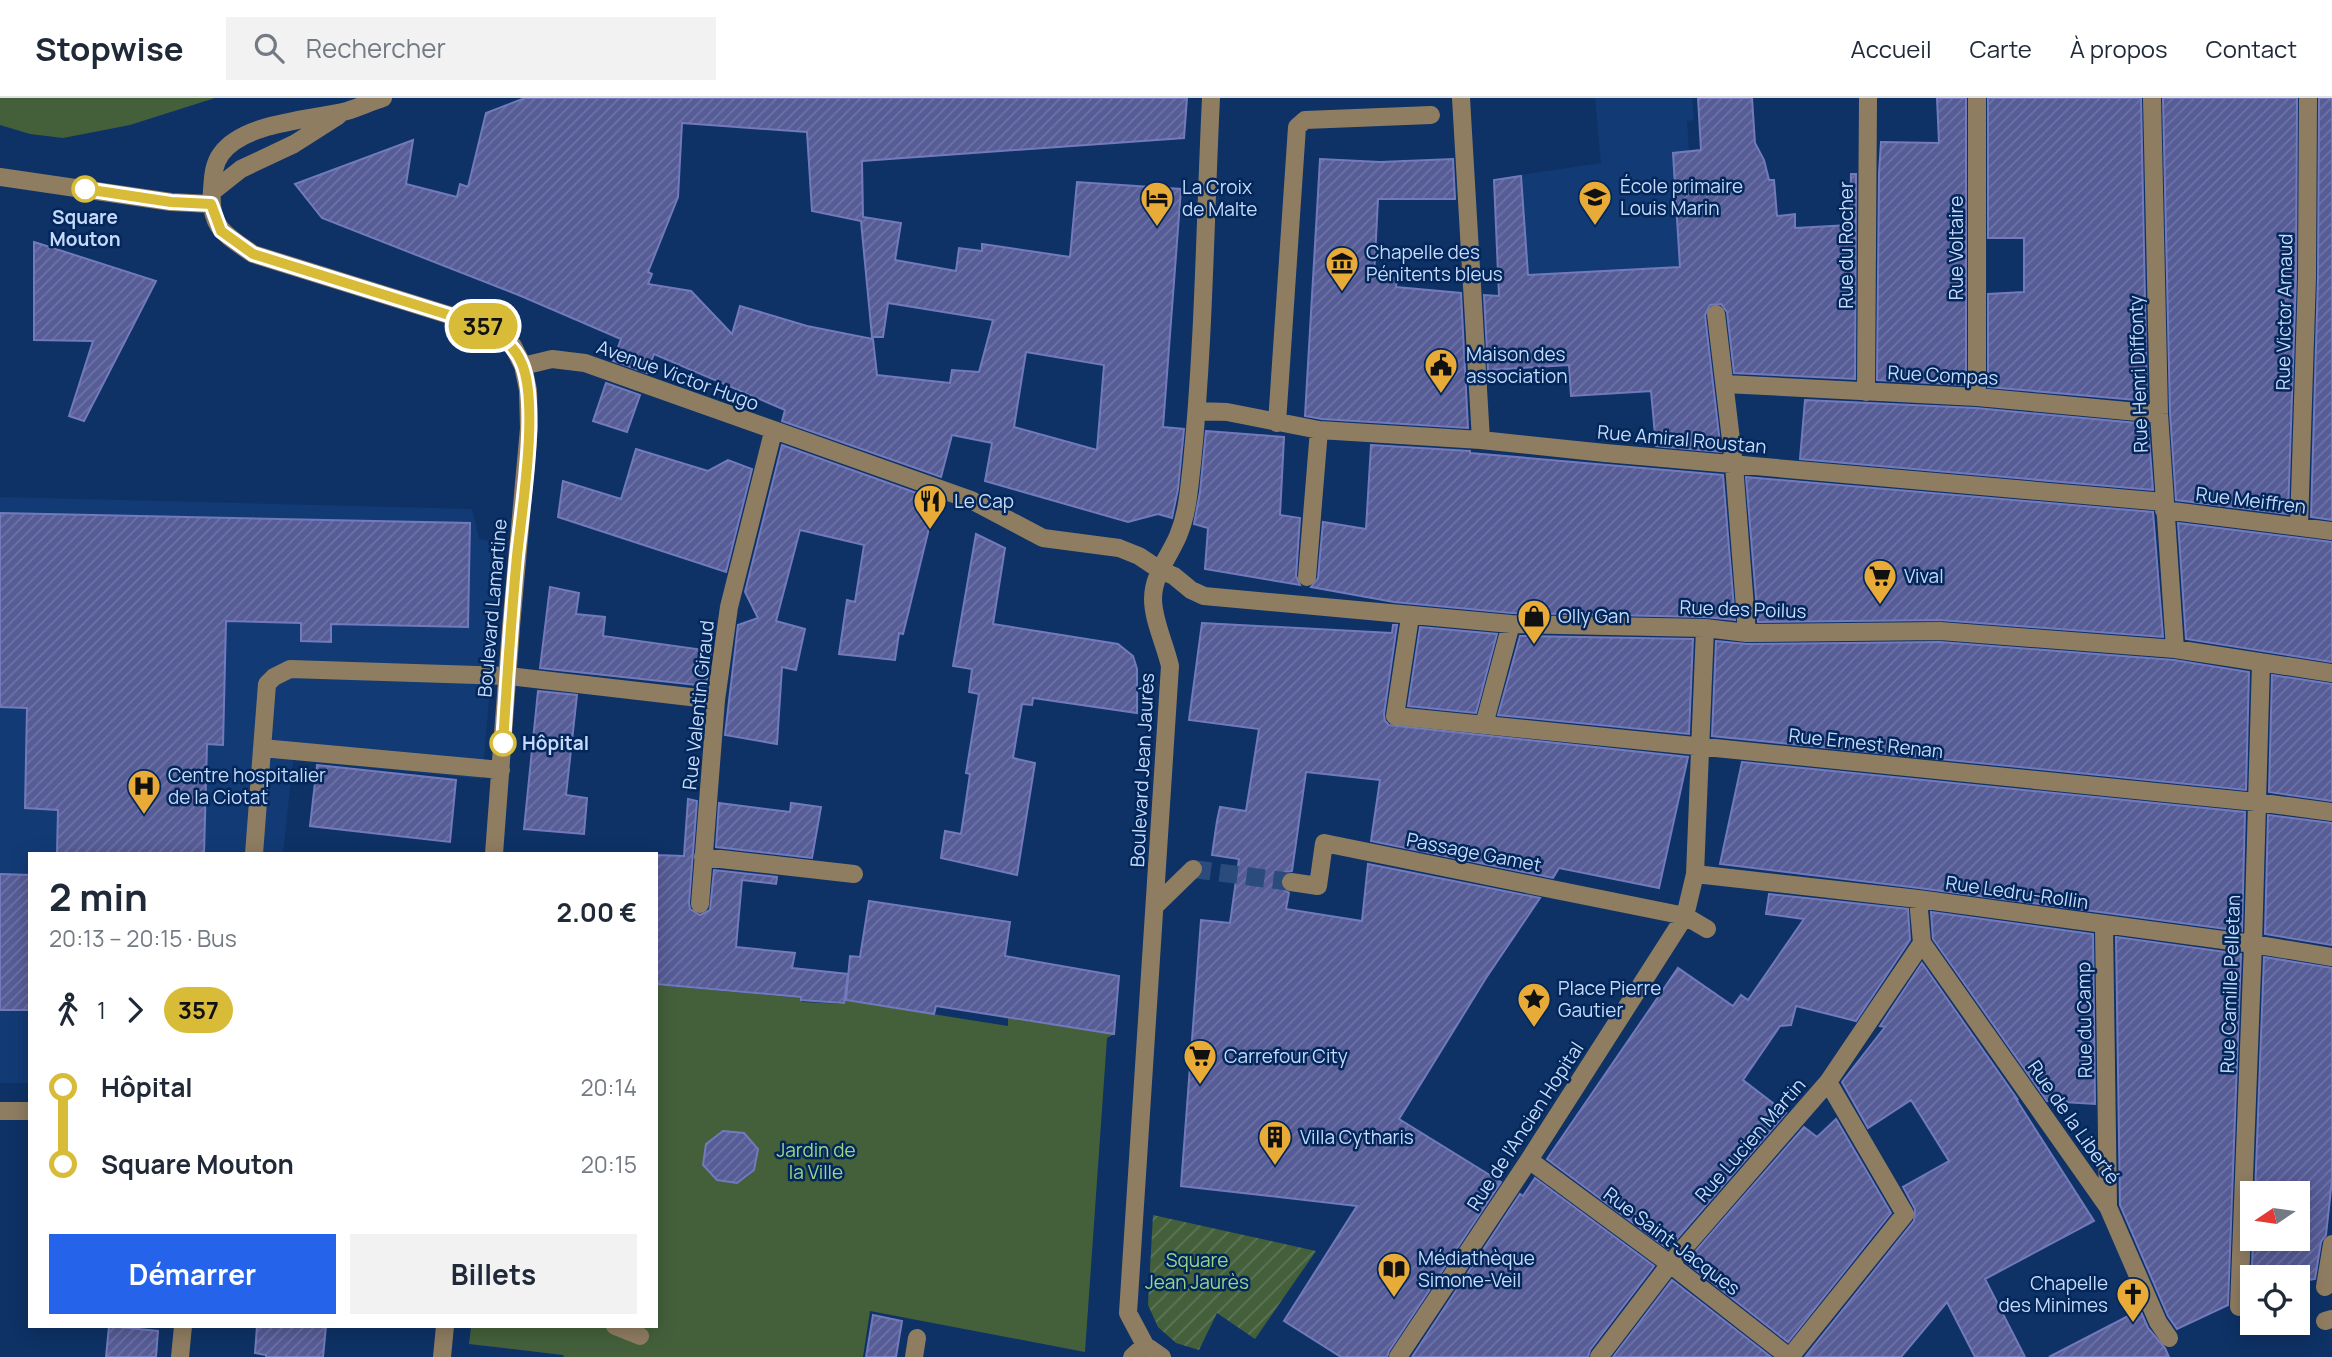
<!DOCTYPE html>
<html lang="fr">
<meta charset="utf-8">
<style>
:root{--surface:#fff;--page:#f2f2f3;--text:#1f2937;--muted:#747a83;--line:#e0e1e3;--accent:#2563eb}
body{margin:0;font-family:Manrope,sans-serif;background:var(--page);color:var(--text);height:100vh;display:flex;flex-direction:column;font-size:26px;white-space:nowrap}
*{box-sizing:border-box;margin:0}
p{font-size:23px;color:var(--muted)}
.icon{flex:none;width:38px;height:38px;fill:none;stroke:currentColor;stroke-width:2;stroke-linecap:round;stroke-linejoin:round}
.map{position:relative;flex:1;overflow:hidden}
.sheet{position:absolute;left:28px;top:754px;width:630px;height:476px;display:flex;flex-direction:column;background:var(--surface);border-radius:0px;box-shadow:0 4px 18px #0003}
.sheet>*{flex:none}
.badge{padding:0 14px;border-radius:23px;font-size:24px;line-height:46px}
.needle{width:46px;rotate:257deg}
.controls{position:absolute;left:2240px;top:1083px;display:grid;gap:14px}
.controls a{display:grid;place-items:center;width:70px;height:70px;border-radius:0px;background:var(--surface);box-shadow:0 4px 18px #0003;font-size:35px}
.map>.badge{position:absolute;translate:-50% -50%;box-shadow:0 0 0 4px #fff}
.legs{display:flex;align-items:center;gap:10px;height:77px;padding:0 21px;font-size:23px}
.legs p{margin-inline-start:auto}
.head{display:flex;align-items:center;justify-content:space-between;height:119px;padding:0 21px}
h1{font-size:38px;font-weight:700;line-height:52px}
.button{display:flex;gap:14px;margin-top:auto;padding:14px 21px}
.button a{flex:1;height:80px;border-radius:0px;background:var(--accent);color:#fff;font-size:28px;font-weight:700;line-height:80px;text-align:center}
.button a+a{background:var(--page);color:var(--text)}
ul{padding:0 21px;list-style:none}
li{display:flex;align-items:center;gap:24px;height:77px;font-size:26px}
li i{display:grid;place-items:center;width:10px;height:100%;margin:0 9px;background:currentColor}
li i::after{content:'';width:18px;height:18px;margin:-9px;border:5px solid;border-radius:50%;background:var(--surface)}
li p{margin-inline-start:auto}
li:first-child i{background:linear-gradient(#0000 50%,currentColor 0)}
li:last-child i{background:linear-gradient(currentColor 50%,#0000 0)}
header{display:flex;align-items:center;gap:42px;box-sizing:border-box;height:98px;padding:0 35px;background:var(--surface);border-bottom:2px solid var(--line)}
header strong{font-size:33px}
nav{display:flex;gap:38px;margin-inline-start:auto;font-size:24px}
.search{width:490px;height:63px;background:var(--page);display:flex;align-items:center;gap:18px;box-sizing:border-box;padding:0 24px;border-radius:0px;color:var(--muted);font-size:26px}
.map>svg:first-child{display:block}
.built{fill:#123b75}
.park{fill:#44603b}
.garden{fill:url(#garden-furrows)}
.building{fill:url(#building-hatch);stroke:#737abc;stroke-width:2;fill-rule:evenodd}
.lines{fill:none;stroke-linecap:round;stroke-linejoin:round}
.minor-tunnel{stroke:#2a4b7c;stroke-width:18;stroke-dasharray:18 9;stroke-linecap:butt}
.minor{stroke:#8f7d62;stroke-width:18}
.line-1-casing{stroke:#fff;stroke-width:16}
.line-1{stroke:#d8bc38;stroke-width:10}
.stop-1-dot{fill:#fff;stroke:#d8bc38;stroke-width:3.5}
.labels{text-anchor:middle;stroke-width:5;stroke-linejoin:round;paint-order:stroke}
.poi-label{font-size:19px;fill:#c6dbfb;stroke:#03275a;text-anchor:start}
.stop-label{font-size:19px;font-weight:bold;fill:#c6dbfb;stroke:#03275a}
.street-label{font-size:19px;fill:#c6dbfb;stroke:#03275a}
.park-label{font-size:19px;fill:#9ad687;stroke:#03275a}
</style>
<header>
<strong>Stopwise</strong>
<div class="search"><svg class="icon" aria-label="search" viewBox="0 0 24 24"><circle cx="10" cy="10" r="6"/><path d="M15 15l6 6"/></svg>Rechercher</div>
<nav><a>Accueil</a><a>Carte</a><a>À propos</a><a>Contact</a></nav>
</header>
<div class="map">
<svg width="2332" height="1259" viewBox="0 0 2332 1259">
<defs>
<pattern id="garden-furrows" width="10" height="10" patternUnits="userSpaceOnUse" patternTransform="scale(1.75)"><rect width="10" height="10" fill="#44603b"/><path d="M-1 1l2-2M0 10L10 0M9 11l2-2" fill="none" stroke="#5e7658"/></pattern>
<pattern id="building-hatch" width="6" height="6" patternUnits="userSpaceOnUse" patternTransform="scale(1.75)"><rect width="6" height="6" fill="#565c96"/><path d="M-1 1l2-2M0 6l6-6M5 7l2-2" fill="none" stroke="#6d73a6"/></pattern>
</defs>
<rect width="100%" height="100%" fill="#0e3266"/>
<path class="built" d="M1595 0H1692L1694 22 1687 23 1705 293 1571 298 1569 267 1503 271 1494 81 1601 65Z
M0 399 472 411 479 441 503 445 482 681 293 662 283 756H30V985H0Z"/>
<path class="park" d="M0 0H215L130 27 63 40 30 36 0 27Z
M656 887 800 900 802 904 844 906V902L1008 928V920L1114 936 1107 940 1085 1254 870 1213 863 1259H564L563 1257 469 1246 471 1229 656 1228Z"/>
<path class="garden" d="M1153 1117 1316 1153 1255 1241 1217 1215 1199 1252 1176 1245 1158 1229 1148 1207Z"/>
<path class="building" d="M525 0H1187L1184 40 862 63 863 119 901 125 895 162 956 173 959 150 982 153V146L1070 159 1077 84 1181 91 1163 329 1184 331 1178 391 1172 420 1158 416 1128 424 985 383 992 345 952 337 941 379 782 323 785 312 654 256 647 275 613 263 621 241 521 198 322 120 295 86 413 42 406 86 457 99 460 86 468 89 486 15ZM682 25 807 34 812 113 861 123 872 239H883L888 205 993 222 979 274 952 272 950 285 877 277 873 241 807 228 740 208 732 236 691 193 648 186 652 176 648 174 678 99ZM1026 254 1104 267 1097 352 1014 329Z
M1698 0H1752L1755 45 1764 62 1769 82H1774L1777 118 1795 116V130L1850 127 1851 76H1856L1855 281 1734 275 1727 214 1721 206 1710 207 1705 217 1721 354 1656 348 1651 293 1571 298 1569 267 1488 272 1484 197 1499 198 1494 82 1521 78 1528 177 1680 169 1673 55 1701 52Z
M1937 0H1966V287L1877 282 1879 75 1881 44 1939 45Z
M1988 0H2141L2147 303 1988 289V196L2024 194V140H1988Z
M2163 0H2297L2296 179 2288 416 2176 402 2170 315Z
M2319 0H2332V422L2311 419 2318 179Z
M1320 61 1380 64 1453 61 1455 101H1378L1374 179 1397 180 1396 189 1461 195 1468 330 1322 321 1305 318Z
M34 144 156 183 84 323 69 318 93 243 34 242Z
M606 285 640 297 627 334 593 323Z
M1805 302 1976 310 2148 326 2153 392 1800 361Z
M1206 333 1284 339 1280 417 1300 420 1296 478 1300 487 1205 471 1208 430 1194 426 1200 394Z
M782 347 936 402 903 536 899 535 895 562 839 556 847 502 855 504 864 447 800 432 776 523 805 531 796 572 782 569 777 646 725 637 738 527 758 520 745 494Z
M1371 347 1470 353V355L1723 377 1735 522 1705 519 1512 515 1394 504 1311 489 1318 480 1323 424 1366 431Z
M636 351 708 373 728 362 752 371 726 474 558 419 563 383 621 401Z
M1746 379 2153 414 2163 539 1940 522 1758 524Z
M0 415 470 425 468 529 331 526V544L301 543V525L226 523 223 647 207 646 204 756H57L58 712 25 710 27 610 0 609Z
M2178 425 2332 444V564L2186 541Z
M976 436 1005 450 993 526 1118 546 1133 558 1137 571V615L1033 600 1032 607 1022 606 1013 660 1035 665 1017 777 941 760 945 733 961 736 970 676 966 675 979 596 969 594 972 571 953 568Z
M550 489 579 495 576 516 605 519 603 538 711 553 706 588 540 570Z
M1202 525 1392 535 1393 527H1397L1384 616 1385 623 1389 627 1688 659 1659 790 1559 770 1553 780 1371 743 1380 682 1306 674 1292 773 1286 774 1280 782 1281 789 1289 795 1286 811 1362 823 1368 766 1540 800 1486 880 1399 1021 1501 1084 1389 1253 1387 1259H1341L1284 1223 1357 1108 1181 1088 1201 822 1230 825 1239 761 1212 757 1217 723 1220 709 1246 713 1259 631 1189 622Z
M1420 529 1497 536 1476 615 1408 608Z
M1520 538 1693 541 1689 636 1498 617Z
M1716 543 1747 546 1940 544 2174 562 2249 574 2246 692 1712 638Z
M2272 577 2332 586V703L2269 694Z
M538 593 577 597 566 697 587 700 584 736 524 731Z
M1742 664 2245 714 2242 833 1919 790 1720 766Z
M317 667 456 682 450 744 310 728Z
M688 701 697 703 689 805 690 811 700 817 710 812 714 772 777 779 776 786 742 782 736 849 795 855 792 870 848 876 844 905 801 902V899L656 886V757L684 758Z
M719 705 790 714 791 705 821 709 812 760 716 749Z
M2268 717 2332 725V847L2265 836Z
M0 776 30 777V912H0Z
M1769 796 1908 811 1910 842 1856 923 1796 908 1791 927 1780 928 1743 982 1786 1015 1668 1151 1547 1061 1678 870 1733 908 1741 897 1748 902 1804 821 1766 816Z
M869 803 1010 824 1005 858 1119 878 1114 936 936 908 934 916 846 902 850 858 860 859Z
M1931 814 2093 836 2095 1006 2047 1003 1933 841Z
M2116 839 2241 856 2228 1207 2177 1231 2168 1218 2120 1107Z
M2264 859 2332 870V1082L2326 1137 2321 1144 2315 1181 2298 1184V1180H2252L2251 1193 2253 1141H2298V1096H2255Z
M1922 865 2018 1002 2016 1001 2094 1123 1985 1181 2025 1259H1975L1947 1204 1901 1259H1805L1914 1123 1915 1111 1903 1089 1949 1063 1911 1002 1868 1030 1842 984 1885 929 1880 928Z
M1836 1021 1891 1115 1788 1244 1686 1164 1804 1029 1817 1039Z
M723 1033 744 1035 758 1051 754 1072 737 1085 717 1082 703 1067 706 1046Z
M1535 1080 1654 1168 1590 1252 1588 1259H1412L1520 1096 1523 1098Z
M1672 1182 1771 1259H1613Z
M2134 1198 2148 1230 2165 1250 2169 1259H2049L2138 1213 2131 1199Z
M873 1217 902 1223 896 1259H866Z
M109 1228 158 1233 156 1259H106Z
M257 1228H326L323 1259H266V1257L255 1255Z"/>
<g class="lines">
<path class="minor-tunnel" d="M1193 771 1291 784"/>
<path class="minor" d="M383 0C371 4 359 9 347 13 311 22 244 24 221 56 213 67 213 80 212 92 209 130 225 136 253 156L481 227 498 236 513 248 523 268 528 292 529 330 511 529 494 756
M1461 0 1481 342
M1977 0V299
M2152 0 2159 316 2175 551
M0 79 171 104 211 106
M212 94 241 71 294 46 338 18
M1716 216 1734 367 1747 535
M523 268 552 261 585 265 971 402 1043 440 1119 450 1139 458 1160 472 1174 478 1191 492 1204 498 1511 526 1705 530 1747 535 1940 533 2175 551 2332 575
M1725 286 1977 299 2159 316
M1866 294 1868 0
M1197 313 1227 314 1319 332 1481 342 1605 355 2164 404
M1277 325 1297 29 1305 22 1431 17
M2164 412 2332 433
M2299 428 2307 179 2308 0
M1307 479 1319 332
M1410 519 1395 618 2256 704 2332 714
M1484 627 1511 526
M262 650 501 672
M254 756 267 586 274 579 290 571 508 578 716 602
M703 759 854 776
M1695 776 1918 801 2253 846 2332 859
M1291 784 1318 788 1324 745 1685 818 1707 831
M1918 801 1922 845
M700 806 716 602 729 509 773 334
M1155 808 1193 771
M2104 827 2108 1109
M1922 845 2108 1109 2158 1224 2169 1240
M0 1013H30
M1529 1062 1670 1166 1789 1259
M2325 1189 2332 1146
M2239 1209 2253 846 2261 564
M2325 1223 2332 1221
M615 1228 640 1238
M180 1259 183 1228
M442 1259 445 1228
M914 1259 917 1240
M1132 1259 1145 1247
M1162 1259 1145 1247 1128 1215 1170 568C1165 546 1153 522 1153 501 1153 477 1169 459 1178 438 1188 414 1189 390 1192 365 1204 244 1205 122 1211 0
M1398 1259 1529 1062 1685 818 1695 776 1705 530
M1599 1259 1670 1166 1828 984 1922 845
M1790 1259 1905 1116 1828 984"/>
</g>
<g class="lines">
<defs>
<path id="line-1" d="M85 91 171 104 211 106 221 133 253 156 481 227C499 237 514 246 522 266 539 307 522 411 517 458 511 520 507 582 503 645"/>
</defs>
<use href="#line-1" class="line-1-casing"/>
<use href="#line-1" class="line-1"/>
</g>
<defs>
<symbol id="school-pin" viewBox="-11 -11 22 30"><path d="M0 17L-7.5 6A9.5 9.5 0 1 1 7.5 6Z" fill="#e9ab38" stroke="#03275a"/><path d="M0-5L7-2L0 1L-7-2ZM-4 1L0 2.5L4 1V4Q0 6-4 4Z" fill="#111"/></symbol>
<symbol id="hotel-pin" viewBox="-11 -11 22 30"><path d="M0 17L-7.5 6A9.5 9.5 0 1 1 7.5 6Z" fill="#e9ab38" stroke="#03275a"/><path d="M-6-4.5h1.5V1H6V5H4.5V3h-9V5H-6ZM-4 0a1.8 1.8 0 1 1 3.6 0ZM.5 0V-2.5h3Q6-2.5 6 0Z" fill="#111"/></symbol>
<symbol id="museum-pin" viewBox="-11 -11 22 30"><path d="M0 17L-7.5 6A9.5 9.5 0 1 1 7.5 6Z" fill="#e9ab38" stroke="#03275a"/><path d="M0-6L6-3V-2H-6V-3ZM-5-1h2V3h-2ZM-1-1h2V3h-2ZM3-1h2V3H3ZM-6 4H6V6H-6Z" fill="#111"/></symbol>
<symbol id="civic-pin" viewBox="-11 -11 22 30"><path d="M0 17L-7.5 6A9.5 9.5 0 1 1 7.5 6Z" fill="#e9ab38" stroke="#03275a"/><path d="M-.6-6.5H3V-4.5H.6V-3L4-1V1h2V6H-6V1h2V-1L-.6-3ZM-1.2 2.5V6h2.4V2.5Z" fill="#111"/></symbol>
<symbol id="restaurant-pin" viewBox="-11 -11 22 30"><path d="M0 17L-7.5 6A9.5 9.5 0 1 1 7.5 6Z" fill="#e9ab38" stroke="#03275a"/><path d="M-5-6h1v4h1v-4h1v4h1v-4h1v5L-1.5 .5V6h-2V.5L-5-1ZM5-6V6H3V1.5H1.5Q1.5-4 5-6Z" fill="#111"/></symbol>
<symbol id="supermarket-pin" viewBox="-11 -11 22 30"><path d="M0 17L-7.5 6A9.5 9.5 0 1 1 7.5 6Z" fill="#e9ab38" stroke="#03275a"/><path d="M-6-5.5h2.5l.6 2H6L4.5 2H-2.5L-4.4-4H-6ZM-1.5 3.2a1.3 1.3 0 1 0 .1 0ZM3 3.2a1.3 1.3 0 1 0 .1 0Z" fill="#111"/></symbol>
<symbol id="shop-pin" viewBox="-11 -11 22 30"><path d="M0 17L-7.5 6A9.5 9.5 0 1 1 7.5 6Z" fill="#e9ab38" stroke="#03275a"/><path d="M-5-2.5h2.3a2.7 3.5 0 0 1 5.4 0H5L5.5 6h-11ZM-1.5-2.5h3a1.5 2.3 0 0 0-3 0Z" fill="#111"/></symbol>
<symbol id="hospital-pin" viewBox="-11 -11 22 30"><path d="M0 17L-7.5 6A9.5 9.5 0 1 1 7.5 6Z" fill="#e9ab38" stroke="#03275a"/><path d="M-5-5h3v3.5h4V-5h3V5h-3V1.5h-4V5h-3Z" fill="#111"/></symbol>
<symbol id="sight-pin" viewBox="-11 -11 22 30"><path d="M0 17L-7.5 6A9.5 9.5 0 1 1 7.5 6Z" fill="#e9ab38" stroke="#03275a"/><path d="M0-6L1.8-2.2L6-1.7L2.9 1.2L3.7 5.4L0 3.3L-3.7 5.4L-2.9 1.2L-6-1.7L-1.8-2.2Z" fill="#111"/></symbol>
<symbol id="building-pin" viewBox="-11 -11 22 30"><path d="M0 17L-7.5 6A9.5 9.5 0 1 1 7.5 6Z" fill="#e9ab38" stroke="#03275a"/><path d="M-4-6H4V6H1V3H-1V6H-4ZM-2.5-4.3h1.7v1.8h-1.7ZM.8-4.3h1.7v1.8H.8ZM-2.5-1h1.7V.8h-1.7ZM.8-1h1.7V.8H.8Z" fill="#111"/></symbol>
<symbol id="library-pin" viewBox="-11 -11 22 30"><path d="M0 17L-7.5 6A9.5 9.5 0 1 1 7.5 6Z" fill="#e9ab38" stroke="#03275a"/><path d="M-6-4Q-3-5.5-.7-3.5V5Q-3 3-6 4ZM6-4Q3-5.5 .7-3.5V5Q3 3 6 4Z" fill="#111"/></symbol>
<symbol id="church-pin" viewBox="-11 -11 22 30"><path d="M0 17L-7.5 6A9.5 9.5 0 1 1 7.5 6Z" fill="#e9ab38" stroke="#03275a"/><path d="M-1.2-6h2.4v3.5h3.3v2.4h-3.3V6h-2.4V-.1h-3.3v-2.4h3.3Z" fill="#111"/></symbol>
</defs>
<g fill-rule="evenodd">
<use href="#school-pin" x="1576" y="80" width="38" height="52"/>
<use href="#hotel-pin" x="1138" y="81" width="38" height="52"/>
<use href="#museum-pin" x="1323" y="146" width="38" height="52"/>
<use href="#civic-pin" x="1422" y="248" width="38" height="52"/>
<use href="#restaurant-pin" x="911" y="384" width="38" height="52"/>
<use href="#supermarket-pin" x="1861" y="459" width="38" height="52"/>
<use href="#shop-pin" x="1515" y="499" width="38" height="52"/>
<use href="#hospital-pin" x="125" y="669" width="38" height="52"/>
<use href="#sight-pin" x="1515" y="882" width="38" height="52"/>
<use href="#supermarket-pin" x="1181" y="939" width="38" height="52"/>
<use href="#building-pin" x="1256" y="1020" width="38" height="52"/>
<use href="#library-pin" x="1375" y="1152" width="38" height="52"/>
<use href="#church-pin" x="2114" y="1177" width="38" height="52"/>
</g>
<g class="stop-1-dot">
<circle cx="85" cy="91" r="12"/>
<circle cx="503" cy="645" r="12"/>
</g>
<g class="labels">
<g class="poi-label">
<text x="1620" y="95">École primaire<tspan x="1620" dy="22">Louis Marin</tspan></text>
<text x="1182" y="96">La Croix<tspan x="1182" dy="22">de Malte</tspan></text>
<text x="1366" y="161">Chapelle des<tspan x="1366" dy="22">Pénitents bleus</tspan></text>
<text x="1466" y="263">Maison des<tspan x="1466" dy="22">association</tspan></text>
<text x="954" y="410">Le Cap</text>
<text x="1904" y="485">Vival</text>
<text x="1558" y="525">Olly Gan</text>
<text x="168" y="684">Centre hospitalier<tspan x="168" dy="22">de la Ciotat</tspan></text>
<text x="1558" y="897">Place Pierre<tspan x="1558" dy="22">Gautier</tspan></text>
<text x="1224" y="965">Carrefour City</text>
<text x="1300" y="1046">Villa Cytharis</text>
<text x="1418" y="1167">Médiathèque<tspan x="1418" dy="22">Simone-Veil</tspan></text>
<text x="2108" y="1192" text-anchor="end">Chapelle<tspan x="2108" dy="22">des Minimes</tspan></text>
</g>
<g class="stop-label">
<text x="85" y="126">Square<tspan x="85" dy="22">Mouton</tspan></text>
<text x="522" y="652" text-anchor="start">Hôpital</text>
</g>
<g class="street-label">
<text transform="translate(1846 147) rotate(-90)" y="7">Rue du Rocher</text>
<text transform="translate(1956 150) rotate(-90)" y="7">Rue Voltaire</text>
<text transform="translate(2284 214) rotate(-89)" y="7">Rue Victor Arnaud</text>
<text transform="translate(2138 276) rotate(-92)" y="7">Rue Henri Diffonty</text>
<text transform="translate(678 277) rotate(20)" y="7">Avenue Victor Hugo</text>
<text transform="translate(1943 277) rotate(3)" y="7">Rue Compas</text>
<text transform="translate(1682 341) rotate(5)" y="7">Rue Amiral Roustan</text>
<text transform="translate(2251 402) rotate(7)" y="7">Rue Meiffren</text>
<text transform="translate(492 510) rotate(-85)" y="7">Boulevard Lamartine</text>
<text transform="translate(1743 511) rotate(2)" y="7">Rue des Poilus</text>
<text transform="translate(698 607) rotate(-84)" y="7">Rue Valentin Giraud</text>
<text transform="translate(1866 645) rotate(6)" y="7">Rue Ernest Renan</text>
<text transform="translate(1142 672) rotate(-87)" y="7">Boulevard Jean Jaurès</text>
<text transform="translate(1474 754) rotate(11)" y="7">Passage Gamet</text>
<text transform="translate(2017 794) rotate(8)" y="7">Rue Ledru-Rollin</text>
<text transform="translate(2230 886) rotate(-88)" y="7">Rue Camille Pelletan</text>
<text transform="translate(2084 922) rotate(-91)" y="7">Rue du Camp</text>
<text transform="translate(2074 1024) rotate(55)" y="7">Rue de la Liberté</text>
<text transform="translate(1525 1028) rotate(-57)" y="7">Rue de l'Ancien Hopital</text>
<text transform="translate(1750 1042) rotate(-49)" y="7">Rue Lucien Martin</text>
<text transform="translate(1672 1143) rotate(37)" y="7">Rue Saint-Jacques</text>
</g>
<g class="park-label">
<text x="816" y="1059">Jardin de<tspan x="816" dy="22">la Ville</tspan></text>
<text x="1197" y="1169">Square<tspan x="1197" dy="22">Jean Jaurès</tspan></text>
</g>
</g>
</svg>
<div class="controls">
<a><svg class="needle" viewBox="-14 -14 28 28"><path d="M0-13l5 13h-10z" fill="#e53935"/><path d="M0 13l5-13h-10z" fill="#747a83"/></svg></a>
<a><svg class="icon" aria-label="locate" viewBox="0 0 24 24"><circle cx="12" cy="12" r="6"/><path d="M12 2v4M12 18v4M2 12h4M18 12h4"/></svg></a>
</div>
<b class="badge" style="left:483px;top:228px;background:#d8bc38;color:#111">357</b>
<section class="sheet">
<div class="head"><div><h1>2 min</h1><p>20:13 – 20:15 · Bus</p></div><b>2.00 €</b></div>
<div class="legs"><svg class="icon" aria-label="walk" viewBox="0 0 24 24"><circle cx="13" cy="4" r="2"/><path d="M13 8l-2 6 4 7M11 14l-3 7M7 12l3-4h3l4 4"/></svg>1<svg class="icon" aria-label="forward" viewBox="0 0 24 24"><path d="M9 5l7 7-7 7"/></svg><b class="badge" style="background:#d8bc38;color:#111">357</b></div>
<ul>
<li><i style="color:#d8bc38"></i><b>Hôpital</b><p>20:14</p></li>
<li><i style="color:#d8bc38"></i><b>Square Mouton</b><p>20:15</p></li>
</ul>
<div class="button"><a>Démarrer</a><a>Billets</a></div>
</section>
</div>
